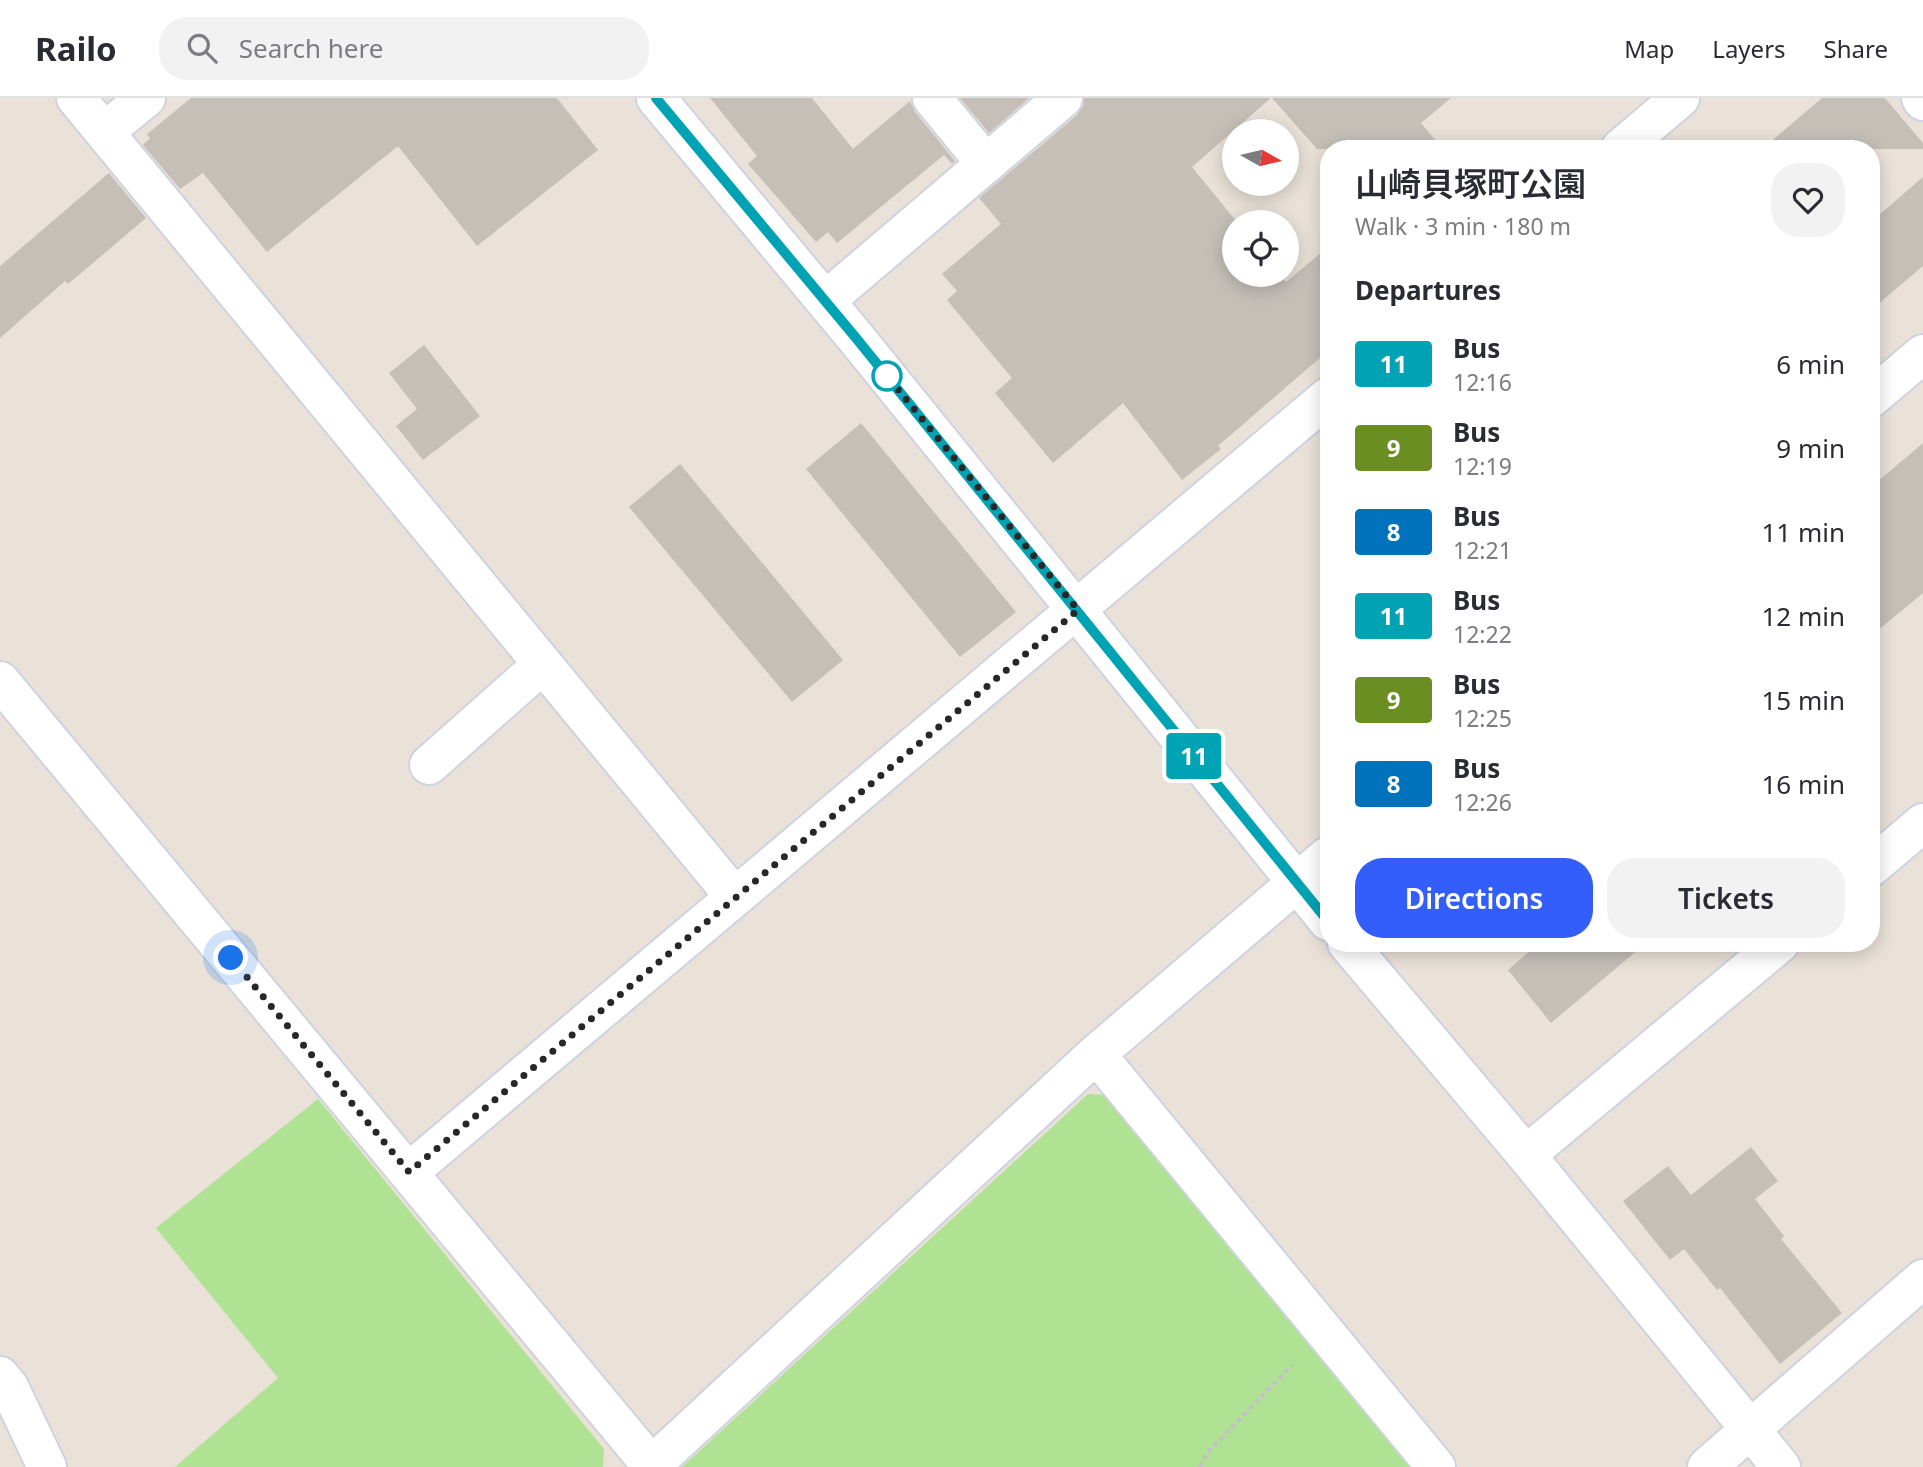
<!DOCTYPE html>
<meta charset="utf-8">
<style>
:root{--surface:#fff;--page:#f2f2f3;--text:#2b2b33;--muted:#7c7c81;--line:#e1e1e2;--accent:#345efb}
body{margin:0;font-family:"Noto Sans","Noto Sans JP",sans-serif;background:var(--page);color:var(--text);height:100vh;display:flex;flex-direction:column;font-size:26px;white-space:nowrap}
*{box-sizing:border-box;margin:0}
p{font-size:23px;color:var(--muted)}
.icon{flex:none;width:38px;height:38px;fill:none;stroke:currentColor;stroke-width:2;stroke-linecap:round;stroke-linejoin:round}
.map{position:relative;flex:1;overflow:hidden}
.details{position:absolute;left:1320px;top:42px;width:560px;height:812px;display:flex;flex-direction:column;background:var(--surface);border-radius:28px;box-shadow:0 4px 18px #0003}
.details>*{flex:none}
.badge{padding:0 14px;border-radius:5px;font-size:24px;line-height:46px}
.needle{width:46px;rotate:98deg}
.tools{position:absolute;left:1222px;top:21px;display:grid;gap:14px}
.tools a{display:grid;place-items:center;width:77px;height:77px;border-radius:50%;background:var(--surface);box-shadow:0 4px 18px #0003;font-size:35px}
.you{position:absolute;width:35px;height:35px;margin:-18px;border:5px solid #fff;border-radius:50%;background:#1a73e8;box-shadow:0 0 0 10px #1a73e833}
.map>.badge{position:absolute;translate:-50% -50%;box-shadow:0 0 0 4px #fff}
h2{padding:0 35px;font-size:26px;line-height:63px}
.round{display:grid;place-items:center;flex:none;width:74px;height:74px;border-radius:28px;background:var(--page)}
.summary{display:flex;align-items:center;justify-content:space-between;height:119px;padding:0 35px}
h1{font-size:33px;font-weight:600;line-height:52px}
.action{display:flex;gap:14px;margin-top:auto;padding:14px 35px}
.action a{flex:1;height:80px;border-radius:28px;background:var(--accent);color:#fff;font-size:28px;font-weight:600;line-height:80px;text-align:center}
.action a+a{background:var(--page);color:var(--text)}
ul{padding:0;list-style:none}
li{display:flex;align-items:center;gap:21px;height:84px;padding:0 35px}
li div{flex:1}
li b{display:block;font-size:26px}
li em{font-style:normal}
li .badge{min-width:77px;font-weight:700;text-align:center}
header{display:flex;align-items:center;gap:42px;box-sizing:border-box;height:98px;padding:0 35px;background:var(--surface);border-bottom:2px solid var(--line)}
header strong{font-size:33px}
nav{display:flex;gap:38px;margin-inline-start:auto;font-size:24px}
.search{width:490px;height:63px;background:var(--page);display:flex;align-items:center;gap:18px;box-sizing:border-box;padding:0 24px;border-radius:28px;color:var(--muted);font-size:26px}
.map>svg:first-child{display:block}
.green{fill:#b0e293}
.building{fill:#c5bfb8}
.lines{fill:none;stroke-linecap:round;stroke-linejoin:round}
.minor-casing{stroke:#ced2e1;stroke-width:42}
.path{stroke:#c3c3c3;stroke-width:4.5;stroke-dasharray:5 3.5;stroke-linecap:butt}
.minor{stroke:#fff;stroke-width:38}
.line-casing{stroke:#fff;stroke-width:16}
.line{stroke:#00a3b4;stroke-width:10}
.walk{stroke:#272727;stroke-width:7;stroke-dasharray:0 12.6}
.stop-dot{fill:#fff;stroke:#00a3b4;stroke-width:3.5}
</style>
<header>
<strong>Railo</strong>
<div class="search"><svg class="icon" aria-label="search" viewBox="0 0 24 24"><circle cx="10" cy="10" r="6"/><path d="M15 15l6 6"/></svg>Search here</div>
<nav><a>Map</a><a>Layers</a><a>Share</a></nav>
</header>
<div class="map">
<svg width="1923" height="1369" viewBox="0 0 1923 1369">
<rect width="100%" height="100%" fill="#eae2d8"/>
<path class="green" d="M1088 996 1112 997 1415 1369H682Z
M318 1001 604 1351 603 1369H175L278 1280 156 1130Z"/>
<path class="building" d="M191 0H557L598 52 477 148 398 48 267 154 203 75 180 91 143 47 150 40 147 36Z
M710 0H812L853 51 910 3 915 14 955 63 952 66 944 57 837 145 828 134 816 144 748 66 757 58Z
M960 0H1029L989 35Z
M1084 0H1271L1192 69 1237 124H1234V177H1279L1286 184 1328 149V253L1218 348 1221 351 1182 382 1123 305 1053 365 995 295 1012 280 947 202 957 193 942 176 1001 126 979 100 1077 17 1083 8Z
M1272 0H1451L1421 25 1443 51H1317Z
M1822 0H1885L1923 45V51H1762Z
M109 75 146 120 68 186 65 183 0 240V168Z
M1923 79V168L1871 212V124Z
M424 247 480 318 423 362 396 328 417 311 389 275Z
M861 325 1016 514 960 559 806 371Z
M1923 345V495L1871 538V389Z
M680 366 843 562 792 604 629 409Z
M1539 845H1646L1551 925 1508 872Z
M1751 1049 1778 1083 1755 1101 1784 1138 1781 1141 1842 1215 1780 1266 1720 1190 1717 1192 1684 1151 1670 1162 1623 1103 1668 1068 1691 1097Z"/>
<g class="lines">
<defs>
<path id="minor" d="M76 0 734 798
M656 0 856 240 1328 823
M932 0 986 66
M1921 0 1923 3
M104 34 146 0
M1620 51 1680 0
M825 203 1063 0
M1871 300 1923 256
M0 583 651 1367
M429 667 543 566
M1871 769 1923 725
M1347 845 1526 1057 1781 1369
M1096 956 1436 1369
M1526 1057 1780 845
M409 1074 1328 299
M0 1278 9 1289 47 1369
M650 1369 1096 956 1328 758
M1707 1369 1923 1181"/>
</defs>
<use href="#minor" class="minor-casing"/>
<path class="path" d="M1200 1369 1207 1355 1292 1267"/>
<use href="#minor" class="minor"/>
</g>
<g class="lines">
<defs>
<path id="line" d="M656 0 856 240 1328 823"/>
</defs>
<use href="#line" class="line-casing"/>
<use href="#line" class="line"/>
<path class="walk" d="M231 860 409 1074 1078 512 887 278"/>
</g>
<circle class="stop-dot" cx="887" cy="278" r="14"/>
</svg>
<div class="tools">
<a><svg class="needle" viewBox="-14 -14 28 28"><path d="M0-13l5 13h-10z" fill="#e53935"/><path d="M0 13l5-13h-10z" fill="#7c7c81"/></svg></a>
<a><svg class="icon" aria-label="locate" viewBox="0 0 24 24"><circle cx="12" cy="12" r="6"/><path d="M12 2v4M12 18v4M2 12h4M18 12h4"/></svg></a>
</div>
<div class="you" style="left:231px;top:860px"></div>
<b class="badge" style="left:1194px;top:658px;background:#00a3b4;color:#fff">11</b>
<section class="details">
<div class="summary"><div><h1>山崎貝塚町公園</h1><p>Walk · 3 min · 180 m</p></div><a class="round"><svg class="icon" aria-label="heart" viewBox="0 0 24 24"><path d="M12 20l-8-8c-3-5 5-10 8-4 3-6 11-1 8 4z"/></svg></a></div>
<h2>Departures</h2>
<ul>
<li><span class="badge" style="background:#00a3b4;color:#fff">11</span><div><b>Bus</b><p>12:16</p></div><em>6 min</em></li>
<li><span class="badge" style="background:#6b8e23;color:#fff">9</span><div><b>Bus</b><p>12:19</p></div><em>9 min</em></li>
<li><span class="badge" style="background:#0072bc;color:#fff">8</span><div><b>Bus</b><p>12:21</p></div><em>11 min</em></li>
<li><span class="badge" style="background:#00a3b4;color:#fff">11</span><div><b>Bus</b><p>12:22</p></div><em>12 min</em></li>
<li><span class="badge" style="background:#6b8e23;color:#fff">9</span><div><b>Bus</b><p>12:25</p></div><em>15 min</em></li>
<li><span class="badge" style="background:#0072bc;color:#fff">8</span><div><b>Bus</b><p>12:26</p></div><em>16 min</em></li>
</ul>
<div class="action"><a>Directions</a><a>Tickets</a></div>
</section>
</div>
